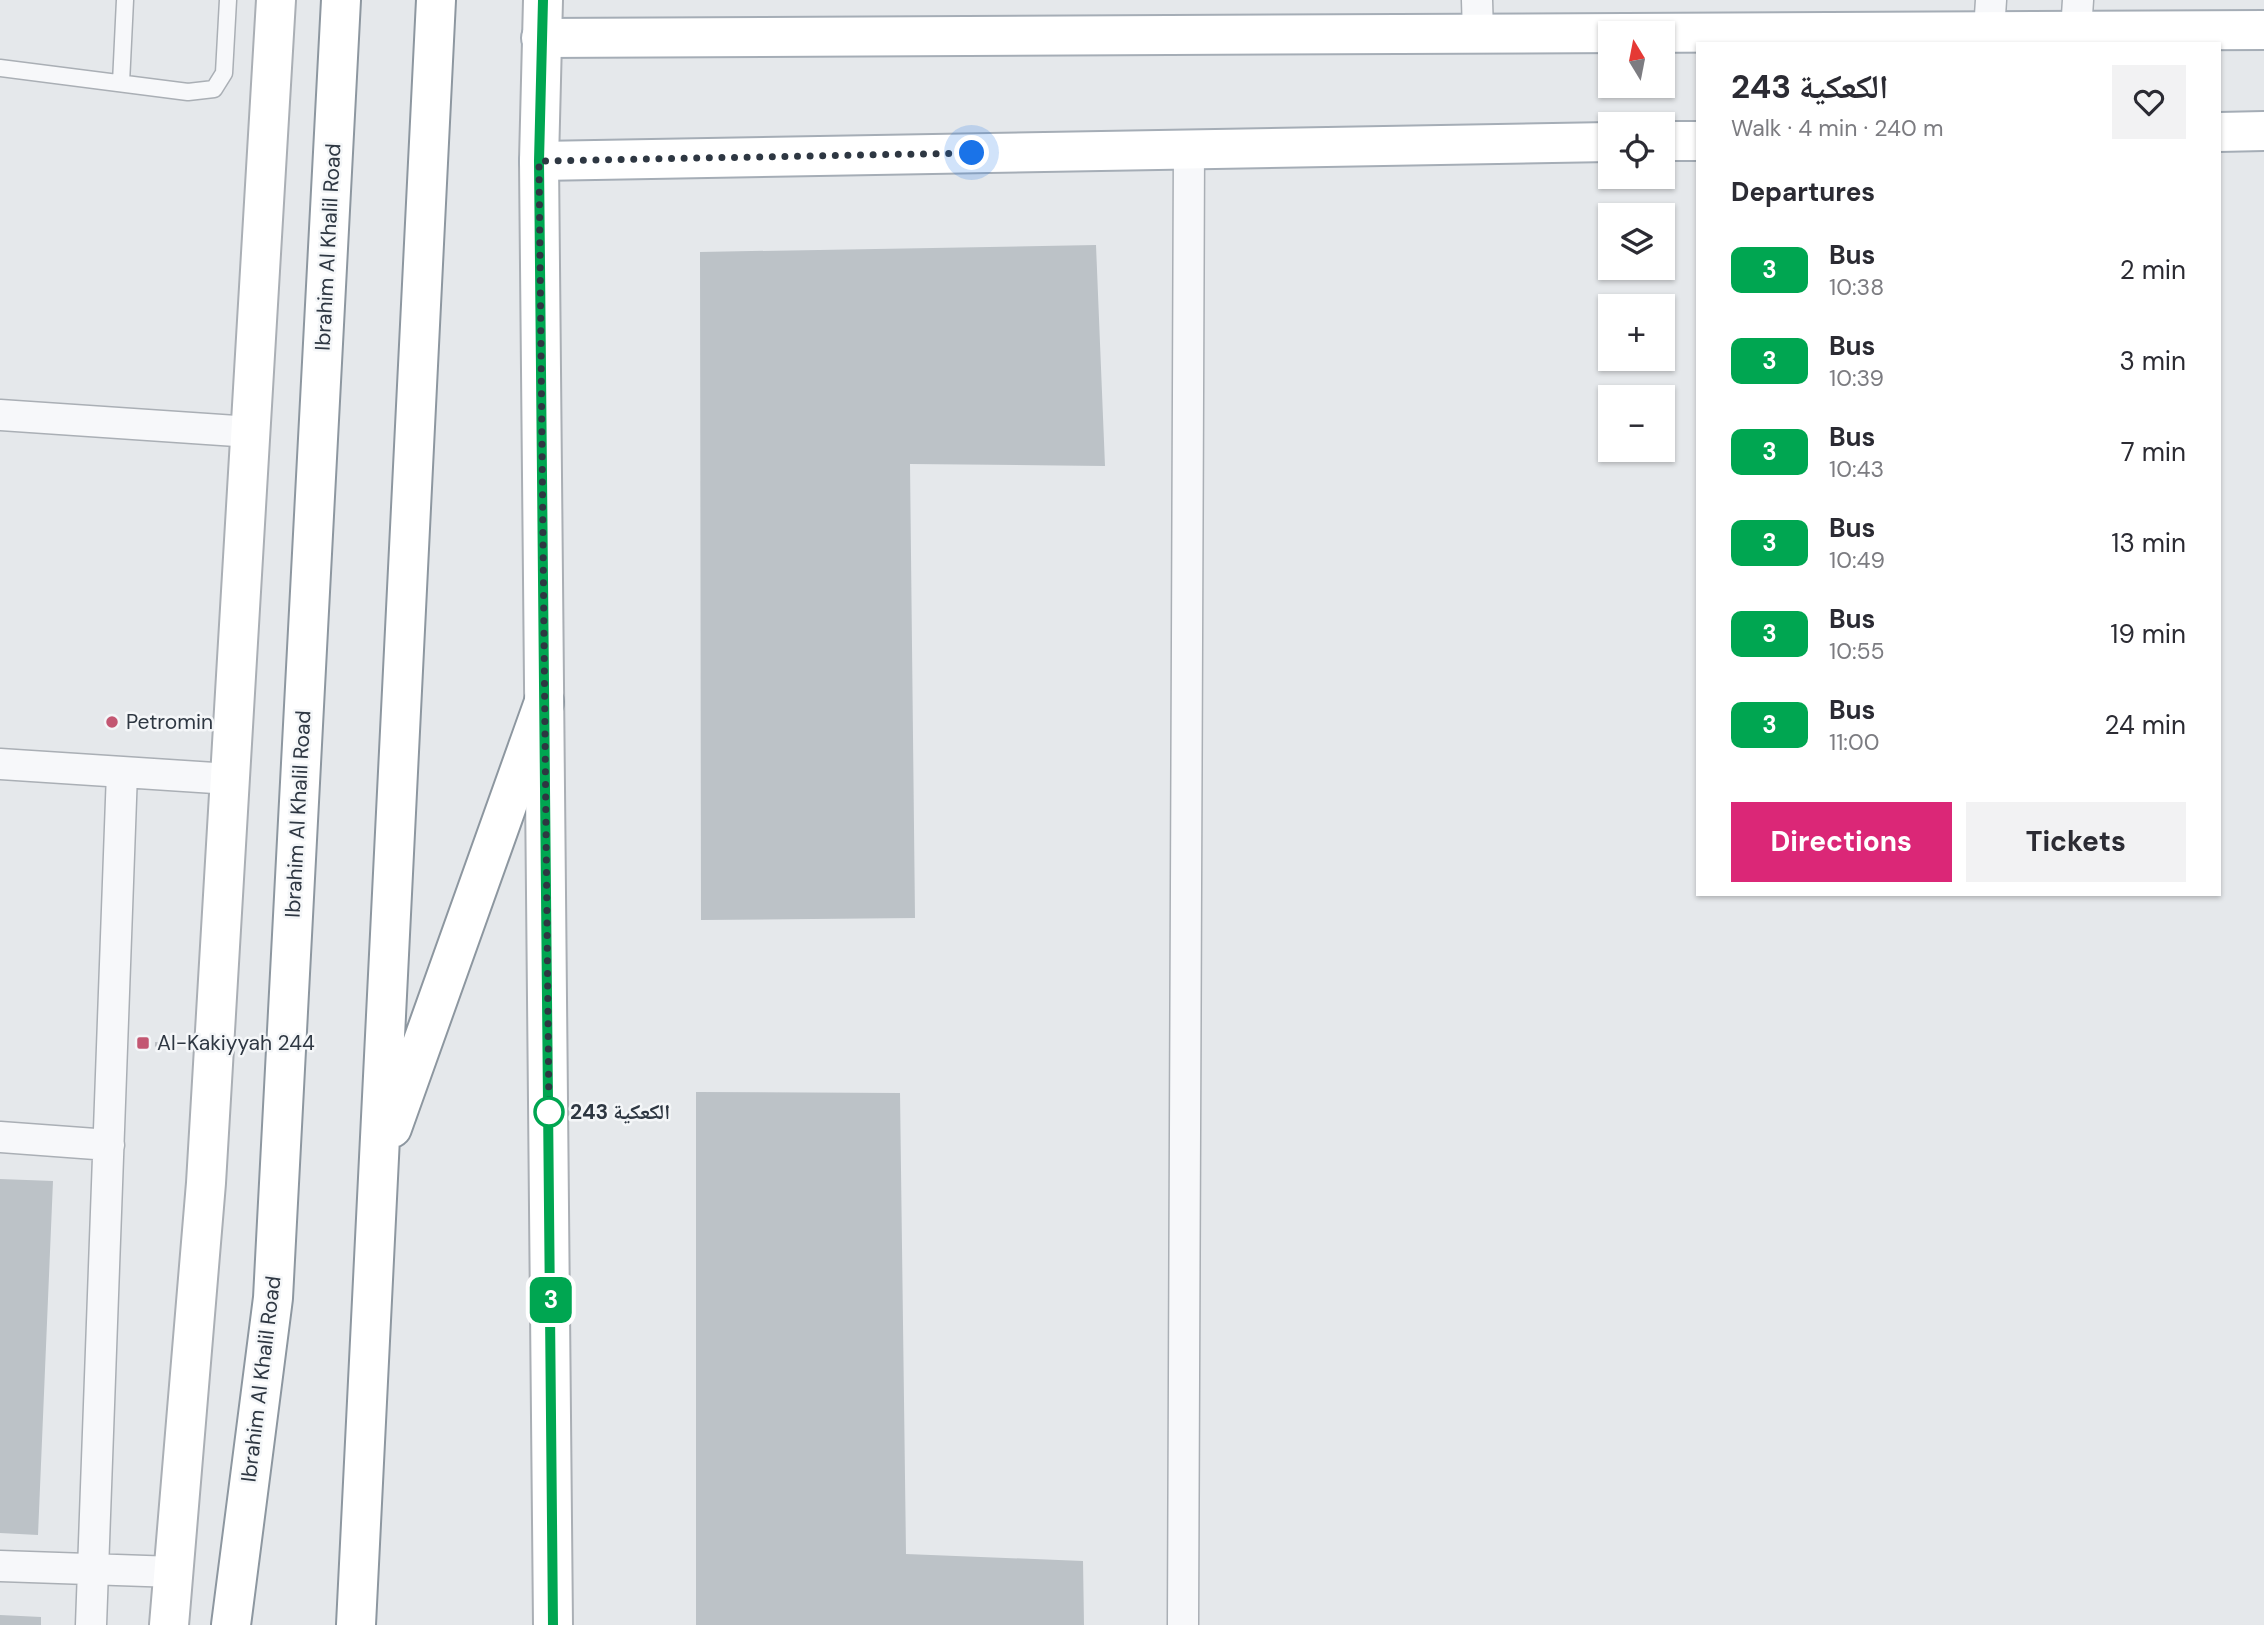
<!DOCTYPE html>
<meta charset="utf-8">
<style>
:root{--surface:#fff;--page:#f2f2f3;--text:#2b2b33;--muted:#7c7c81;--accent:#db2777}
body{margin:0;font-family:"DM Sans","Noto Naskh Arabic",sans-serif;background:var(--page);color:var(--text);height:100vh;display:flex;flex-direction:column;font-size:26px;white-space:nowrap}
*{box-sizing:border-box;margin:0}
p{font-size:23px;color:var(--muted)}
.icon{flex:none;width:38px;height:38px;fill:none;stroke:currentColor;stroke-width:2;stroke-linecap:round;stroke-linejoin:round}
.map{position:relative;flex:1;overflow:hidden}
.panel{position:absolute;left:1696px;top:42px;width:525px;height:854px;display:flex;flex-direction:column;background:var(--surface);border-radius:0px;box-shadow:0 2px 5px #0004}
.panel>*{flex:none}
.badge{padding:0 14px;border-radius:10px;font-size:24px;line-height:46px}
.needle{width:46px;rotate:350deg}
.tools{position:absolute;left:1598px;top:21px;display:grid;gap:14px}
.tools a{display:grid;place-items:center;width:77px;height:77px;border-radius:0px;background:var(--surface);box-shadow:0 2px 5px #0004;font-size:35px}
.you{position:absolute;width:35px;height:35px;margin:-18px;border:5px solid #fff;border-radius:50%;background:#1a73e8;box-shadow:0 0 0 10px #1a73e833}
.map>.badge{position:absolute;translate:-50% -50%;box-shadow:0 0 0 4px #fff}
h2{padding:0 35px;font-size:26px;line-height:63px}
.round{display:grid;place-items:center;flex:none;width:74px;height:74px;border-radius:0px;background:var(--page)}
.head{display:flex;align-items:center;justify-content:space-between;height:119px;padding:0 35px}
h1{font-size:33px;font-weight:700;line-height:52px}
.button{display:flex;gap:14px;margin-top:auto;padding:14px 35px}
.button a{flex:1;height:80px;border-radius:0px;background:var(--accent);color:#fff;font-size:28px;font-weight:700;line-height:80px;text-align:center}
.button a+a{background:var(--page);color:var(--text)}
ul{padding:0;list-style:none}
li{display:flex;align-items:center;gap:21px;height:91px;padding:0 35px}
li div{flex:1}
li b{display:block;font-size:26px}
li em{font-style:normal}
li .badge{min-width:77px;font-weight:700;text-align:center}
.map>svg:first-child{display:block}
.building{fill:#bcc2c7}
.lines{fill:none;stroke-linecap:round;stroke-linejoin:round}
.lane-casing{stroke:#aaafb5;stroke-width:19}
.street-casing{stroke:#aaafb5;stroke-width:33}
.secondary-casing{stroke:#aaafb5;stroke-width:42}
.primary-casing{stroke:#a5adb6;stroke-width:42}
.highway-casing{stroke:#8d97a0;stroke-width:42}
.path{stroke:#bbbec3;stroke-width:4.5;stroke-dasharray:5 5;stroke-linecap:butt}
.lane{stroke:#f7f8fa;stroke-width:16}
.street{stroke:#f7f8fa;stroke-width:30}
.secondary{stroke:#fff;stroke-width:38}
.primary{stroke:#fff;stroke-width:38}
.highway{stroke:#fff;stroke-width:38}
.line-casing{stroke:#fff;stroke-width:16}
.line{stroke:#00a651;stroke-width:10}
.walk{stroke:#2e3742;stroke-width:7;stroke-dasharray:0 12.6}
.poi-dot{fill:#c35772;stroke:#f4f6f8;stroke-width:2.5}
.stop-dot{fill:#fff;stroke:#00a651;stroke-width:3.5}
.labels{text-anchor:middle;stroke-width:5;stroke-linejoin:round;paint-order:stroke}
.street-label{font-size:21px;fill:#2e3742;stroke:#f4f6f8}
.poi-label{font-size:21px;fill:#2e3742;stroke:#f4f6f8;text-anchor:start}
.stop-label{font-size:21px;font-weight:bold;fill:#2e3742;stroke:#f4f6f8;text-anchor:start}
</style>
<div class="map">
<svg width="2264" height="1625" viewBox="0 0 2264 1625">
<rect width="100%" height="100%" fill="#e5e8eb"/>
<path class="building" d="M1096 245 1105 466 910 464 915 918 701 920 700 252Z
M696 1092 900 1093 906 1554 1083 1561 1084 1625H696Z
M0 1179 53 1181 38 1535 0 1533Z
M0 1615 41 1617V1625H0Z"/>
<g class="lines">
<defs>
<path id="lane" d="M0 68 188 92 214 89 224 73 228 0
M121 83 125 0"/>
<path id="street" d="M1477 0 1478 34
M1989 31 1991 0
M2076 31 2078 0
M0 415 251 432
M0 764 230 779
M0 1137 109 1145
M0 1566 175 1572
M91 1625 122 772
M1183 1625 1189 149"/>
<path id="secondary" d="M543 0 539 161 553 1625
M169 1625 206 1183 276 0"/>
<path id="primary" d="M541 38 2264 30
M2219 132 2264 131
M1662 141H1698
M539 161 1610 142"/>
<path id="highway" d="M392 1128 544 702
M231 1625 273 1298 341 0
M356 1625 436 0"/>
</defs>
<use href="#lane" class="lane-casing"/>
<use href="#street" class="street-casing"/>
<use href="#secondary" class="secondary-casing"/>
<use href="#primary" class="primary-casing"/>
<use href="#highway" class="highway-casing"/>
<path class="path" d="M145 1044 175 1045
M585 1112 597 1111"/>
<use href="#lane" class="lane"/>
<use href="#street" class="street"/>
<use href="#secondary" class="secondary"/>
<use href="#primary" class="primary"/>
<use href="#highway" class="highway"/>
</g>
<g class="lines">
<defs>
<path id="line" d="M543 0 539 161 553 1625"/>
</defs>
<use href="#line" class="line-casing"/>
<use href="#line" class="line"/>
<path class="walk" d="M549 1112 539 161 972 153"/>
</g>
<g class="poi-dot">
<circle cx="112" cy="722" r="7"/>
<rect x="136" y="1036" width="14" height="14" rx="3.5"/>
</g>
<circle class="stop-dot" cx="549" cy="1112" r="14"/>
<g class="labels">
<g class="street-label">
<text transform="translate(328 247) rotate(-87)" y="7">Ibrahim Al Khalil Road</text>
<text transform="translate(298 814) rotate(-87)" y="7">Ibrahim Al Khalil Road</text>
<text transform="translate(261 1379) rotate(-83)" y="7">Ibrahim Al Khalil Road</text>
</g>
<g class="poi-label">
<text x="126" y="729">Petromin</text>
<text x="157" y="1050">Al-Kakiyyah 244</text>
</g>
<g class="stop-label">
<text x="570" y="1119">الكعكية 243</text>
</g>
</g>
</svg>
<div class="tools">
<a><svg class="needle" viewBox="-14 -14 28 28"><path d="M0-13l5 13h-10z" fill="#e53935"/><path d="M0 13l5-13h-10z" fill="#7c7c81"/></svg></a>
<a><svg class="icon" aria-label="locate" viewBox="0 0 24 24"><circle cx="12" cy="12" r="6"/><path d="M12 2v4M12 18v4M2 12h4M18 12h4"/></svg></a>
<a><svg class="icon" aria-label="layers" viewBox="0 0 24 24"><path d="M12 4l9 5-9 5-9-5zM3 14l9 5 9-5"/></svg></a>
<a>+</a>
<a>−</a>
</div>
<div class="you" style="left:972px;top:153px"></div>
<b class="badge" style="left:551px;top:1300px;background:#00a651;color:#fff">3</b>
<section class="panel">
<div class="head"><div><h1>الكعكية 243</h1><p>Walk · 4 min · 240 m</p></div><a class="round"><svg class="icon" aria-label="heart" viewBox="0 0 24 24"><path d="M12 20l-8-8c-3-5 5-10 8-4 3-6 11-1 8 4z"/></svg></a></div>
<h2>Departures</h2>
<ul>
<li><span class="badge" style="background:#00a651;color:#fff">3</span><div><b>Bus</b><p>10:38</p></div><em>2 min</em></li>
<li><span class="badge" style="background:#00a651;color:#fff">3</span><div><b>Bus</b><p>10:39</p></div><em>3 min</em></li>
<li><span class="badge" style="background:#00a651;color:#fff">3</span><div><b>Bus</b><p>10:43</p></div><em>7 min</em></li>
<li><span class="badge" style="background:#00a651;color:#fff">3</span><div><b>Bus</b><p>10:49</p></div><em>13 min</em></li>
<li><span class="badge" style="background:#00a651;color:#fff">3</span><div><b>Bus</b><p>10:55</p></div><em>19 min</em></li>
<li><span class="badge" style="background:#00a651;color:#fff">3</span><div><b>Bus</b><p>11:00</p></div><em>24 min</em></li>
</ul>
<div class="button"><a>Directions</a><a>Tickets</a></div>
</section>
</div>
